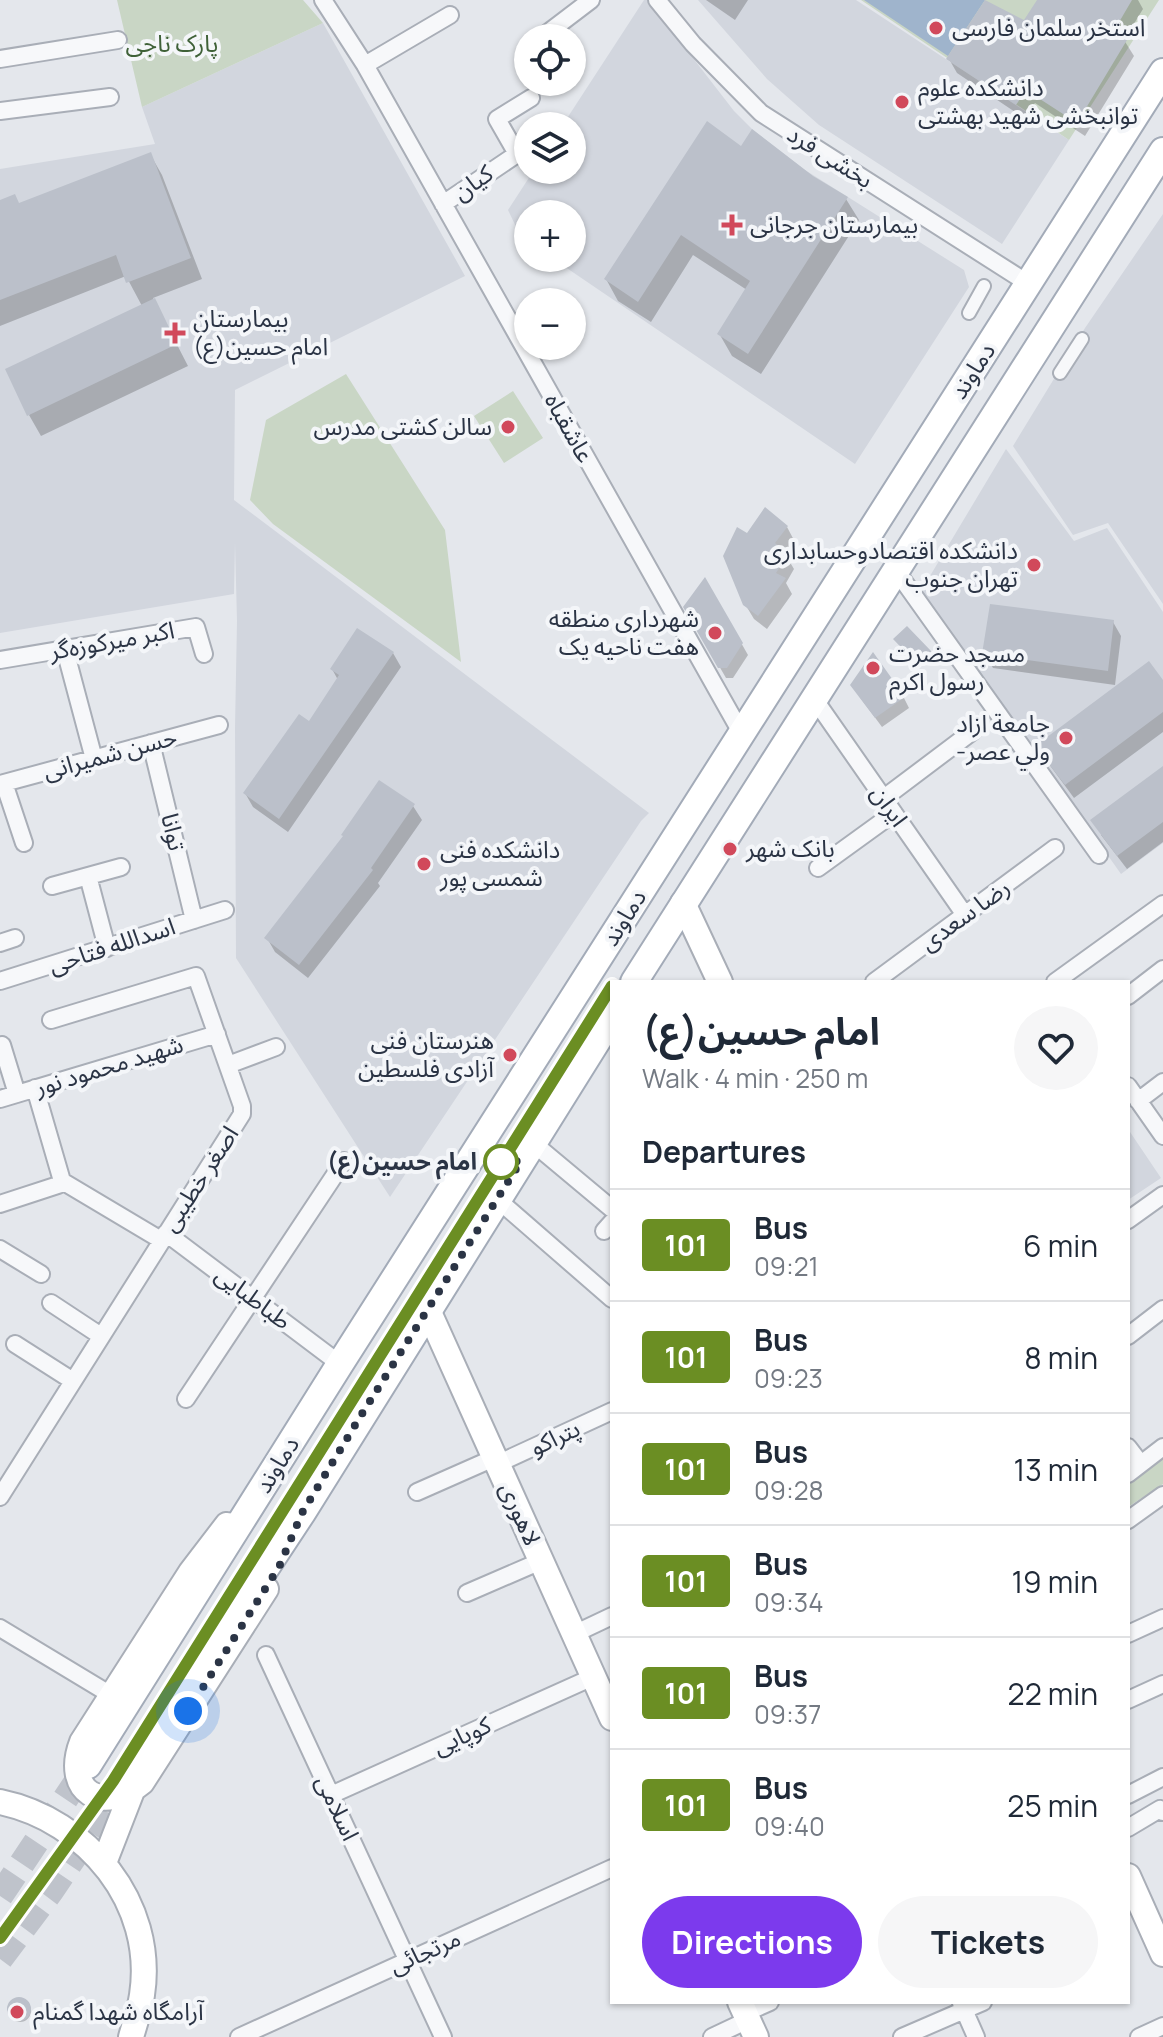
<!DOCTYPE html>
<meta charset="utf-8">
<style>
:root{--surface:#fff;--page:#f6f6f7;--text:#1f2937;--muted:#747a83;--line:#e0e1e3;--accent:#7c3aed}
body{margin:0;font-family:Manrope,"Noto Sans Arabic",sans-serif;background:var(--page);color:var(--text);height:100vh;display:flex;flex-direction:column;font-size:30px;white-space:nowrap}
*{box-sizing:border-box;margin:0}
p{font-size:26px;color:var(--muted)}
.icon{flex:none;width:44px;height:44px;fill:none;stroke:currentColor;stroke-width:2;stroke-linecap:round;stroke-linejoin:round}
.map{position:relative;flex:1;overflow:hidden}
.details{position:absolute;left:610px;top:980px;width:520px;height:1024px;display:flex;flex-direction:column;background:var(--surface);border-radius:0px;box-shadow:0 2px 6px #0004}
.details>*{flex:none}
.badge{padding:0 16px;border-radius:6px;font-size:28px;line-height:52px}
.buttons{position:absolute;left:514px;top:24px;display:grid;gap:16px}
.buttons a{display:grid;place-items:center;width:72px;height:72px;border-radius:50%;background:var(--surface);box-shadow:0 2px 6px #0004;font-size:40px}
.you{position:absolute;width:40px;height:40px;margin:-20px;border:6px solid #fff;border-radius:50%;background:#1a73e8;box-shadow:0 0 0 12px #1a73e833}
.map>.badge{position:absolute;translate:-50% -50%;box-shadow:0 0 0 4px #fff}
h2{padding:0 32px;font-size:30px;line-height:72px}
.round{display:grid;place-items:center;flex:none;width:84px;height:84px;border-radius:42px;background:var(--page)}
.summary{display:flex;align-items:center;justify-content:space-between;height:136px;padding:0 32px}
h1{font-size:38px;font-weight:700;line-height:60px}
.action{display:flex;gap:16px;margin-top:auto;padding:16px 32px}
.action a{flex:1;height:92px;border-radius:48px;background:var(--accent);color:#fff;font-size:32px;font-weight:700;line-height:92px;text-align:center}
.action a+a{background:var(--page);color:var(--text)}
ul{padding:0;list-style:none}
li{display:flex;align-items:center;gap:24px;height:112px;padding:0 32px;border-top:2px solid var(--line)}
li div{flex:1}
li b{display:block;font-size:30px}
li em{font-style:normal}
li .badge{min-width:88px;font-weight:700;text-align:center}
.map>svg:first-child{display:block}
.built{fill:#d2d6de}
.green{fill:#c9d6c5}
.water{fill:#9fb4cc}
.shadow{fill:#0003}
.building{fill:#bbc0ca}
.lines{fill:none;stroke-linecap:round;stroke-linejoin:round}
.primary-tunnel{stroke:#bfc3cb;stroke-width:26;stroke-dasharray:26 13;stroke-linecap:butt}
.pedestrian-casing{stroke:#a9aeb7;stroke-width:16}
.minor-casing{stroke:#a9aeb7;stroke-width:20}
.secondary-casing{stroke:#a9aeb7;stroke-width:28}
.primary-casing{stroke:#a3abb8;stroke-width:30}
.pedestrian{stroke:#f7f8fa;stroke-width:12}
.minor{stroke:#f7f8fa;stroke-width:16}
.secondary{stroke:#fff;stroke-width:24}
.primary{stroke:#fff;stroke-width:26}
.line-casing{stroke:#fff;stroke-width:18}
.line{stroke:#6b8e23;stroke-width:12}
.walk{stroke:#2b3445;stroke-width:8;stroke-dasharray:0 14.4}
.poi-dot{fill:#d1495b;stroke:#f4f6f9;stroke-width:3}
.stop-dot{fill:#fff;stroke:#6b8e23;stroke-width:4}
.labels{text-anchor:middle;stroke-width:8;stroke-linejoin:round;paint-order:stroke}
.poi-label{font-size:24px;fill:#2b3445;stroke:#f4f6f9;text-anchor:start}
.park-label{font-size:24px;fill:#3f6138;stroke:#f4f6f9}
.street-label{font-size:24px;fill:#2b3445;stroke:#f4f6f9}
.stop-label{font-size:24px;font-weight:bold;fill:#2b3445;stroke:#f4f6f9;text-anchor:end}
</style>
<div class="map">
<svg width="1163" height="2037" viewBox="0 0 1163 2037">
<rect width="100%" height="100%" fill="#e4e7ec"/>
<path class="built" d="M644 0H648L734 111 752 129 805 170 964 270 969 287 855 464 552 258H572V214H528V241L521 237 508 210 534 170H572V126H562Z
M698 0H856L1069 140 1002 244 819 125 767 79Z
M323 23 465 276 235 390 234 500 649 813 641 821 390 1197 236 958 235 728 237 621 235 543 234 594 0 633V169L155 144 142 107Z
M1163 214V604L1108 523 1073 535 1013 446 1085 328Z
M1006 449 1074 541 1107 528 1163 612V843L1121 874 921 591Z
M1128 1129 1161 1178 1128 1200Z"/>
<path class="green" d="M117 0H303L323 23 142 107Z
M861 0H1159L1069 140Z
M346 374 445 530 461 662 273 524 250 500 266 420Z
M513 391 543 438 504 463 474 416Z
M1163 1459V1484L1128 1507V1485Z"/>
<path class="water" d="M864 0H985L948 56Z"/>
<path class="shadow" d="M706 0H748L735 20Z
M1040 0H1138L1143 9 1124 40 1134 56 1085 136 1035 103 1024 118 957 73 949 59 1025 23Z
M742 149 812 178 846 199 859 220 761 374 732 356 720 335 747 290 693 255 651 322 618 301 606 279Z
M150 154 162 175 202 279 153 298 188 366 41 436 29 415 142 306 126 276 0 326V202L19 205Z
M787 527 795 542 785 554 794 569 786 583 792 594 767 629 754 619 745 604 748 535Z
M711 590 748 655 733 678H726L685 607Z
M1113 622 1121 636 1115 685 993 668 985 654Z
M897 641 930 653 932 656 921 666Z
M393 653 401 667 288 832 253 807 245 793 309 724 338 680 332 669Z
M1163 683V732L1074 798 1046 760Z
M859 696 904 698 909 708 882 727Z
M1163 769V842L1127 869 1101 835Z
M413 806 422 820 378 883 380 886 308 978 275 952 267 938 345 837Z
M9 2011a11 11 0 1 1 22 0a11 11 0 1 1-22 0Z"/>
<path class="building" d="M985 0 1024 20 1037 0H1132L1115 29 1127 40 1077 123 1026 90 1016 105 946 59Z
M707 121 741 146 752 129 813 176 848 197 748 354 717 334 750 281 681 235 638 302 604 279Z
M151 152 191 258 126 283 116 255 0 300V200L15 194 19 203Z
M155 298 177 344 27 416 5 369Z
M765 507 788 526 775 543 788 554 776 573 786 578 758 616 743 605 723 556 737 527 747 533Z
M705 577 743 643 727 668H718L683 607Z
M990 604 1114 620 1108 671 982 654Z
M907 626 932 652 918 665 893 639Z
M357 628 394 652 279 819 243 793 299 714 309 721 339 675 330 669Z
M873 652 905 697 875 718 850 685Z
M1149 661 1163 680V712L1065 785 1035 746Z
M1163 766V822L1117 856 1090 820Z
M379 780 415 804 371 868 373 870 299 965 264 938 343 836 341 835Z
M7 2009a12 12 0 1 1 24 0a12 12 0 1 1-24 0Z"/>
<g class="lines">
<path class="primary-tunnel" d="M0 1896 88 1765
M0 1959 51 1891 122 1786"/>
<defs>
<path id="pedestrian" d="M969 313 984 286
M1060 373 1082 339"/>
<path id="minor" d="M323 0 365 65 742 734
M657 0 693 44 761 113 1029 284
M541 38 591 0
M0 59 118 40
M365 65 450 15
M0 111 110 97
M443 204 517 154 497 119 531 98
M895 569 1099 855
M65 650 94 759
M0 660 196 627 204 654
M813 697 965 915
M151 743 194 920
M4 783 24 843
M0 784 219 725
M884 798 973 731
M818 868 894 813
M88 876 107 948
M52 886 121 867
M0 943 15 938
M0 981 225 910
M874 982 1055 848
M1055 982 1163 904
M1128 996 1163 969
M2 1045 17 1094
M228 1065 276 1047
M1128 1086 1163 1136
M35 1088 62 1181 161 1240
M0 1099 217 1034
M1138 1101 1163 1082
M533 1143 612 1209
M497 1199 612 1299
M0 1204 58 1185 62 1181
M1128 1220 1163 1195
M604 1231 612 1222
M166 1233 340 1364
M0 1249 41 1274
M51 1303 101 1336
M1128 1336 1163 1309
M15 1344 73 1381
M186 1399 344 1161
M1128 1447 1141 1464
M497 1464 612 1411
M1128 1474 1163 1447
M417 1492 494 1458
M0 1497 242 1114V1106L196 976 51 1020
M1128 1520 1163 1495
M467 1593 541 1561
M0 1628 111 1695
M574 1634 612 1616
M1128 1634 1163 1618
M266 1655 443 2037
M1128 1700 1163 1684
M331 1795 593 1677
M1128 1795 1163 1777
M1128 1828 1160 1809 1163 1812
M961 2003 976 2037
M745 2013 770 2002
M239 2037 612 1868
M712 2037 748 2020
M902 2037 983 2002
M1139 2037 1163 2026"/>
<path id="secondary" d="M683 903 720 982
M428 1310 612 1718
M227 1525 191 1572 82 1742C63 1791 102 1816 142 1782L266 1589
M0 1802C87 1820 156 1903 142 1995 140 2009 135 2023 131 2037
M104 1863 132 1791
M1128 1876 1163 1954
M740 2002 756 2037"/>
<path id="primary" d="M634 982 1163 151
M88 1765 340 1364 1163 72
M122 1786 302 1513 612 1017"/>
</defs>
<use href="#pedestrian" class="pedestrian-casing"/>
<use href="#minor" class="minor-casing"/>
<use href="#secondary" class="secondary-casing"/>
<use href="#primary" class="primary-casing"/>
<use href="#pedestrian" class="pedestrian"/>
<use href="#minor" class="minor"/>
<use href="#secondary" class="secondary"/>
<use href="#primary" class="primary"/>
</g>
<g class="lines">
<defs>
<path id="line" d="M0 1938 113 1781 612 986"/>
</defs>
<use href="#line" class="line-casing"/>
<use href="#line" class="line"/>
<path class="walk" d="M188 1711 279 1567 302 1513 360 1417 521 1161 501 1162"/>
</g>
<g class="poi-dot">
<circle cx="936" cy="28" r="8"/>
<circle cx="902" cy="102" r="8"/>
<path d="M728 213h8v8h8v8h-8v8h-8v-8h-8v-8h8z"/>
<path d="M171 321h8v8h8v8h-8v8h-8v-8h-8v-8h8z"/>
<circle cx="508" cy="427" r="8"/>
<circle cx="1034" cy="565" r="8"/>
<circle cx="715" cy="633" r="8"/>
<circle cx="873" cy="668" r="8"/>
<circle cx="1066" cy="738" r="8"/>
<circle cx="730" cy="849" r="8"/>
<circle cx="424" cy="864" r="8"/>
<circle cx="510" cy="1055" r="8"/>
<circle cx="17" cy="2012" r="8"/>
</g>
<circle class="stop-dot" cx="501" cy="1162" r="16"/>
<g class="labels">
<g class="poi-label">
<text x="952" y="36">استخر سلمان فارسی</text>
<text x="918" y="96">دانشکده علوم<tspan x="918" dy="28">توانبخشی شهید بهشتی</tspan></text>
<text x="750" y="233">بیمارستان جرجانی</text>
<text x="193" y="327">بیمارستان<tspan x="193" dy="28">امام حسین(ع)</tspan></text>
<text x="492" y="435" text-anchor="end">سالن کشتی مدرس</text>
<text x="1018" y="559" text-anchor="end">دانشکده اقتصادوحسابداری<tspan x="1018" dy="28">تهران جنوب</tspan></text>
<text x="699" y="627" text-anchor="end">شهرداری منطقه<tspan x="699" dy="28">هفت ناحیه یک</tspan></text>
<text x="889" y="662">مسجد حضرت<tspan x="889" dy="28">رسول اکرم</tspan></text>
<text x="1050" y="732" text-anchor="end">جامعة ازاد<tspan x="1050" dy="28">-ولي عصر</tspan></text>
<text x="746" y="857">بانک شهر</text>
<text x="440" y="858">دانشکده فنی<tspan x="440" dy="28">شمسی پور</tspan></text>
<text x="494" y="1049" text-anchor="end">هنرستان فنی<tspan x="494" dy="28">آزادی فلسطین</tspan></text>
<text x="33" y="2020">آرامگاه شهدا گمنام</text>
</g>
<g class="park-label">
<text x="172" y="52">پارک ناجی</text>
</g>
<g class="street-label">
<text transform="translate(830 157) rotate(32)" y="8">بخشی فرد</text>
<text transform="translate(473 183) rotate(-35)" y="8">کیان</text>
<text transform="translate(973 371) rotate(-57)" y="8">دماوند</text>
<text transform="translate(569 428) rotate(61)" y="8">عاشقباه</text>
<text transform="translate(112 641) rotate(-10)" y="8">اکبر میرکوزه‌گر</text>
<text transform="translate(110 754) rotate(-15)" y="8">حسن شمیرانی</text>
<text transform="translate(889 806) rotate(55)" y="8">ایران</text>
<text transform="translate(173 832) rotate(77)" y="8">توانا</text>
<text transform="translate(965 915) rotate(-36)" y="8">رضا سعدی</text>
<text transform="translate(624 918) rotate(-58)" y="8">دماوند</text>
<text transform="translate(112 946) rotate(-18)" y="8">اسدالله فتاحی</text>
<text transform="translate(109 1066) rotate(-17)" y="8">شهید محمود نور</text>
<text transform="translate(200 1179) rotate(-57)" y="8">اصغر خطیبی</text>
<text transform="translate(253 1298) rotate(37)" y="8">طباطبایی</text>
<text transform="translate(555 1438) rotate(-25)" y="8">پتراکو</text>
<text transform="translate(277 1465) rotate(-58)" y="8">دماوند</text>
<text transform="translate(520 1514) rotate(66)" y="8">لاهوری</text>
<text transform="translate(462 1736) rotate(-24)" y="8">کوپایی</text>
<text transform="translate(337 1808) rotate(65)" y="8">اسلامی</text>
<text transform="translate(425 1952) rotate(-24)" y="8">مرتجائی</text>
</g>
<g class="stop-label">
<text x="477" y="1170">امام حسين(ع)</text>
</g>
</g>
</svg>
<div class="buttons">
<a><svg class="icon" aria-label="locate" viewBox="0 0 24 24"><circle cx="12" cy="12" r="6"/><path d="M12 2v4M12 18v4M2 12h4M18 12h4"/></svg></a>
<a><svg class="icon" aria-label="layers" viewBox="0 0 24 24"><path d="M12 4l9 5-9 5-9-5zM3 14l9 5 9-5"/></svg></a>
<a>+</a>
<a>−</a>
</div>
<div class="you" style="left:188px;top:1711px"></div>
<section class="details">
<div class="summary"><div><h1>امام حسين(ع)</h1><p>Walk · 4 min · 250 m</p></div><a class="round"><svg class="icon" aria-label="heart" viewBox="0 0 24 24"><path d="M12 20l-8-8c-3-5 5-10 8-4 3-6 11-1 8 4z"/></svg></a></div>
<h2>Departures</h2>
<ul>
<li><span class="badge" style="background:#6b8e23;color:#fff">101</span><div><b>Bus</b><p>09:21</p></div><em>6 min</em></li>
<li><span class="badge" style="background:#6b8e23;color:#fff">101</span><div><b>Bus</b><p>09:23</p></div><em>8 min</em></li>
<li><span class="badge" style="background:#6b8e23;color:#fff">101</span><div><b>Bus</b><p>09:28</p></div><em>13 min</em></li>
<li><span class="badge" style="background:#6b8e23;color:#fff">101</span><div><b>Bus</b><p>09:34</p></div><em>19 min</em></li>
<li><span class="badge" style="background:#6b8e23;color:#fff">101</span><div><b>Bus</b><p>09:37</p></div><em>22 min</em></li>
<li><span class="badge" style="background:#6b8e23;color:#fff">101</span><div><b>Bus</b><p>09:40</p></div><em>25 min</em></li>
</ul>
<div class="action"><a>Directions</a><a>Tickets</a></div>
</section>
</div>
